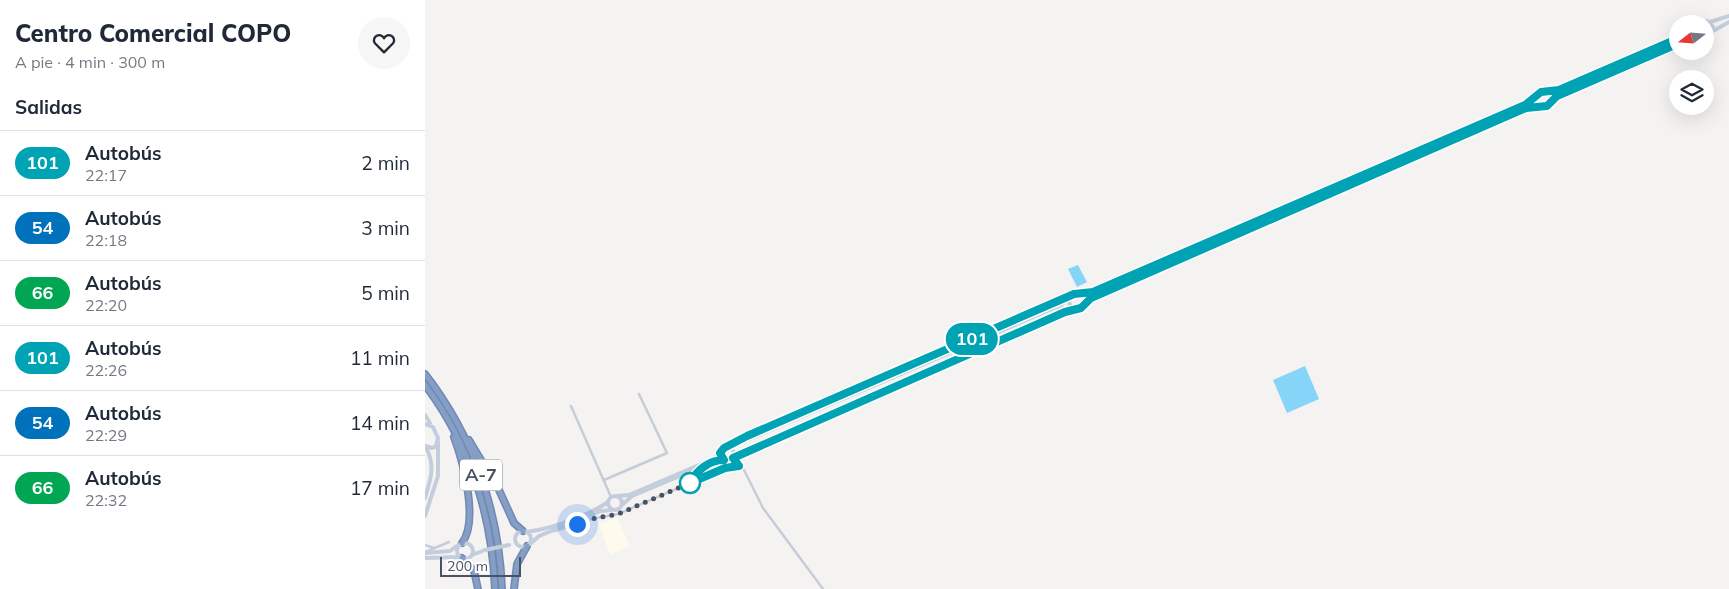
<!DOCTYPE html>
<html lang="es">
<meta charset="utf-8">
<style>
:root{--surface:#fff;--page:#f6f6f7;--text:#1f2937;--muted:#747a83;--line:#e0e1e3}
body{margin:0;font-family:Mulish,sans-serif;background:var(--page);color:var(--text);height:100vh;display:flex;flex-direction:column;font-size:19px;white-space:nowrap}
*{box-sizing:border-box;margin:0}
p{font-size:16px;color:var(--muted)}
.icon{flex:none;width:28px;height:28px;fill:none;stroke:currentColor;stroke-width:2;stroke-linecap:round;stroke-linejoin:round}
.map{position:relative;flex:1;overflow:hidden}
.panel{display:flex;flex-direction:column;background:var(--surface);width:425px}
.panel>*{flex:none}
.badge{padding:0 10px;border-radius:16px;font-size:18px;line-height:32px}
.needle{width:32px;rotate:253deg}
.controls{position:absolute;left:1244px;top:15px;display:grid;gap:10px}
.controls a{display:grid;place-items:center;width:45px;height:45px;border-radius:50%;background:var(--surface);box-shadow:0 5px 20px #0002;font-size:25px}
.scale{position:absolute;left:15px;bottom:12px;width:81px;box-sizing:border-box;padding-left:5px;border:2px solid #475362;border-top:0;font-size:14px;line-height:18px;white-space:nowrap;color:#475362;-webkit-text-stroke:4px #fff;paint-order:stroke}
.you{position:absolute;width:25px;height:25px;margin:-12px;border:4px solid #fff;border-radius:50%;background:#1a73e8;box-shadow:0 0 0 8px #1a73e833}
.map>.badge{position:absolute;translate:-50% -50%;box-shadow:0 0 0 2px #fff}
h2{padding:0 15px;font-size:19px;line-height:45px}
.round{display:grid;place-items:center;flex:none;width:52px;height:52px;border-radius:26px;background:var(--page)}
.head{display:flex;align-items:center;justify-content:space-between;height:85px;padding:0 15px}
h1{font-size:24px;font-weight:800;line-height:38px}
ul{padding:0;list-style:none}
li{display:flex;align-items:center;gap:15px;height:65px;padding:0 15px;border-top:1px solid var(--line)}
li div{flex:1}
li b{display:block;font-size:19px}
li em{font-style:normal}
li .badge{min-width:55px;font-weight:700;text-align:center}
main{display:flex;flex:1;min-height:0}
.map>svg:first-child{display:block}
.commercial{fill:#fefbec}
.water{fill:#86d4f7}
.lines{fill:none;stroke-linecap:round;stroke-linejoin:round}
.highway-casing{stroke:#7089b2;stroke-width:8}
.street{stroke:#c5cdd8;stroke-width:2.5}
.secondary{stroke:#c3cddc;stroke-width:4}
.highway{stroke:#859ec6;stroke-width:5}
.secondary-bridge{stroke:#c3cddc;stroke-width:4}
.line-casing{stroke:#fff;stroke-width:11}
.line{stroke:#00a3b4;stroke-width:8}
.walk{stroke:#475362;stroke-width:5;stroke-dasharray:0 9}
.stop-dot{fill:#fff;stroke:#00a3b4;stroke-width:2.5}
.labels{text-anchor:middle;stroke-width:5;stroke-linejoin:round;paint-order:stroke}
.shield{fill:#fff;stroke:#7e8791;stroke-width:1}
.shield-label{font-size:18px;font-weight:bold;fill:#475362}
</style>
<main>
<section class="panel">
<div class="head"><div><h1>Centro Comercial COPO</h1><p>A pie · 4 min · 300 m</p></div><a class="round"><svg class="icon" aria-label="heart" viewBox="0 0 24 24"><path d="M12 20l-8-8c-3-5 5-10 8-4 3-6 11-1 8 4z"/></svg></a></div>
<h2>Salidas</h2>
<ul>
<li><span class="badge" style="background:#00a3b4;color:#fff">101</span><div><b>Autobús</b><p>22:17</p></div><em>2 min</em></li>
<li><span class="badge" style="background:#0072bc;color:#fff">54</span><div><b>Autobús</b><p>22:18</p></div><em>3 min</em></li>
<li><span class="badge" style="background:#00a651;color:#fff">66</span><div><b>Autobús</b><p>22:20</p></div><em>5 min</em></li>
<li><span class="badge" style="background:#00a3b4;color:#fff">101</span><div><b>Autobús</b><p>22:26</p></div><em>11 min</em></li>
<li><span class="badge" style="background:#0072bc;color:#fff">54</span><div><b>Autobús</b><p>22:29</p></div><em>14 min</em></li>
<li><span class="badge" style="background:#00a651;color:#fff">66</span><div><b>Autobús</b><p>22:32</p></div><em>17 min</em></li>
</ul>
</section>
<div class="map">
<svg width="1304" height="589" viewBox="0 0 1304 589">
<rect width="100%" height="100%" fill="#f5f2f2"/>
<path class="commercial" d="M192 518 205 546 185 555 174 524Z"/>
<path class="water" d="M653 265 662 282 652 287 643 269Z
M880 366 894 399 862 413 848 380Z"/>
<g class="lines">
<defs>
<path id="highway" d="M0 374C48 436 74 510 77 589
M0 385C45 444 67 516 70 589
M29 437C38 461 54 521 37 543
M44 440 74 490 89 523 98 531
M37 558 49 571 53 589
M89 589 92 564 102 546"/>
</defs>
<use href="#highway" class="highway-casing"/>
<path class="street" d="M146 406 186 497
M303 447 322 437 642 297
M308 458 640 312 655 308
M307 459 319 470 338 508 398 589
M296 461 310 465
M179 480 242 453 214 394
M266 482 276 468
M130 531 166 519 193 514 300 468 314 466
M0 545 9 548
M0 552 24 542"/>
<path class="secondary" d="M1285 22 1304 16
M1276 24 1282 21 1288 27 1287 33 1280 36
M1288 31 1304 22
M1112 99a7 7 0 1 1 14 0a7 7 0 1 1-14 0Z
M1122 92 1133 90 1252 39
M1126 100 1252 44
M644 301a8 8 0 1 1 16 0a8 8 0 1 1-16 0Z
M656 294 668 292 1100 105 1112 95
M660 302 1101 108 1115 106
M0 415 5 423
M0 424 8 427 13 438 11 446 7 448 0 446
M0 446C11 464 6 479 0 498
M295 454a7 7 0 1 1 14 0a7 7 0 1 1-14 0Z
M306 447 636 305 645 297
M309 454 636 310 651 309
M183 503a7 7 0 1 1 14 0a7 7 0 1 1-14 0Z
M192 496 204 495 288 459 295 453
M197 505 207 496 293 460H299
M0 516 13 476V442
M90 539a8 8 0 1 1 16 0a8 8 0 1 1-16 0Z
M102 532C128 528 161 517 183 502
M32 551a8 8 0 1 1 16 0a8 8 0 1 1-16 0Z
M105 544 114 536 176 511 186 510
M0 553 25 551 33 545
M47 555 60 550
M0 558 35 557"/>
<use href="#highway" class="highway"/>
<path class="secondary-bridge" d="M60 550 84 545"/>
</g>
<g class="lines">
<defs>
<path id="line" d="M1252 39 1134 90 1116 92 1100 105 668 292 649 294 322 436 299 448 295 453 299 460C284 460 272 470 265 483L300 468 314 466 308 458 640 312 656 308 666 298 1101 108 1122 106 1132 96 1252 44"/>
</defs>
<use href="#line" class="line-casing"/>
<use href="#line" class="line"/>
<path class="walk" d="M152 524 166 519 193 514 265 483"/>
</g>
<circle class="stop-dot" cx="265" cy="483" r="10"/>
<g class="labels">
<rect class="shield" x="35" y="459.5" width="42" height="31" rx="4"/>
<g class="shield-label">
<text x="56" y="481">A-7</text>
</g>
</g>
</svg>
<div class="controls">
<a><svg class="needle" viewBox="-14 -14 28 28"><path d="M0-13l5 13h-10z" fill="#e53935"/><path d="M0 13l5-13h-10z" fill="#747a83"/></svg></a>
<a><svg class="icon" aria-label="layers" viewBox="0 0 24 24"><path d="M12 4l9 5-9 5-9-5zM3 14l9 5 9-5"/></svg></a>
</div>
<div class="scale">200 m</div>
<div class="you" style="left:152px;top:524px"></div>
<b class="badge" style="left:547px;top:339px;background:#00a3b4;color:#fff">101</b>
</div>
</main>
